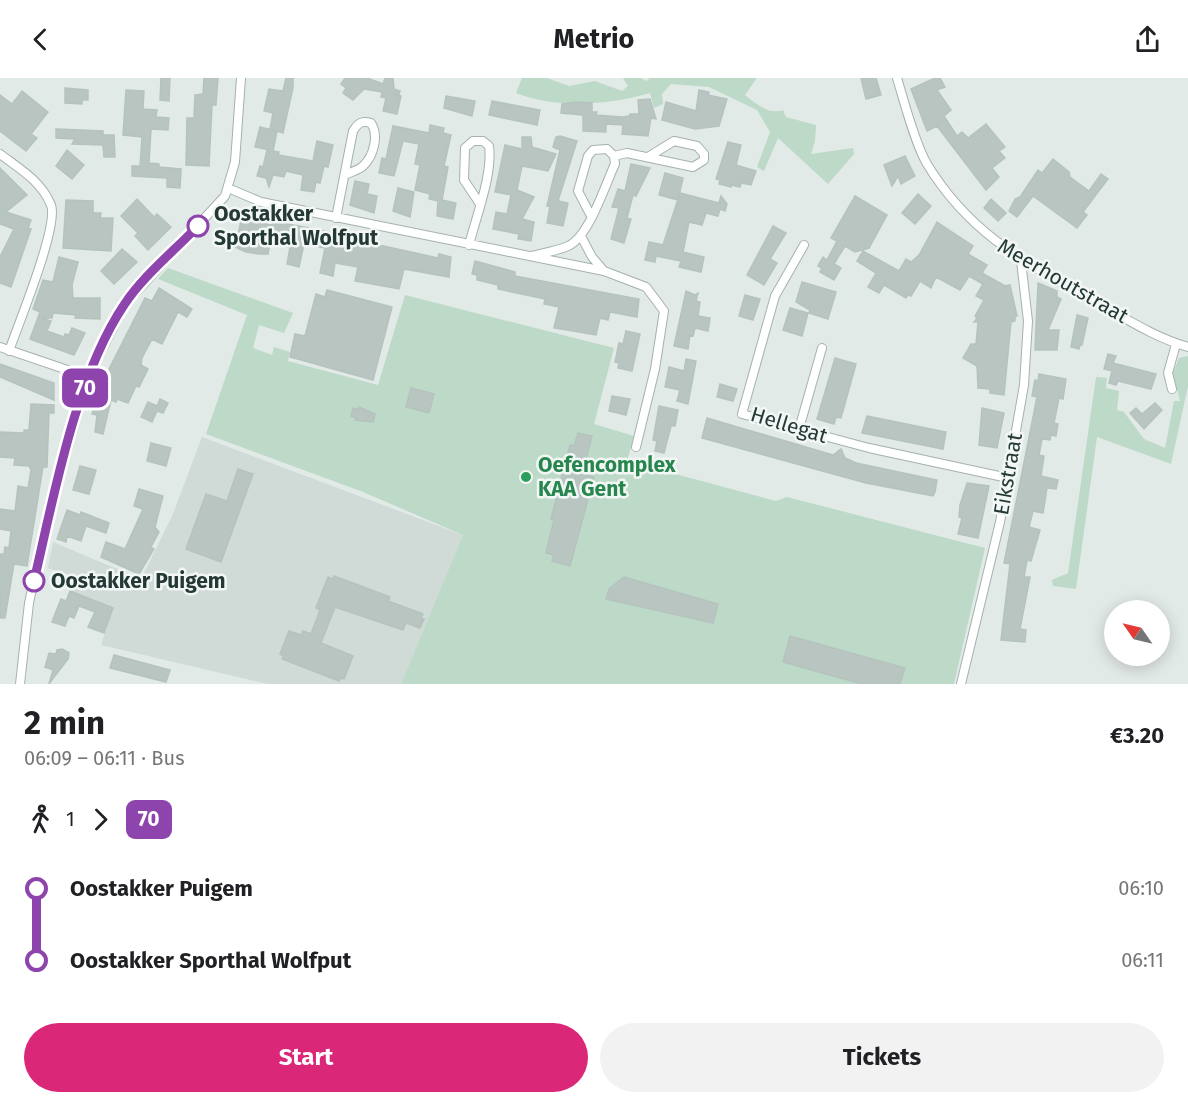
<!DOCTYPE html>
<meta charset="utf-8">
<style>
:root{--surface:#fff;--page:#f2f2f2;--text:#202124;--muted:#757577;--accent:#db2777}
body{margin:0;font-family:"Fira Sans",sans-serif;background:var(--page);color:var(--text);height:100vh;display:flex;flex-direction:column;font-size:22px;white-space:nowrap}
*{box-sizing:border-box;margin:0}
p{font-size:20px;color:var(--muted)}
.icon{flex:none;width:33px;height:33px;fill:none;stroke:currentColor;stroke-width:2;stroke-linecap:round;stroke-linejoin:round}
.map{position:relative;height:606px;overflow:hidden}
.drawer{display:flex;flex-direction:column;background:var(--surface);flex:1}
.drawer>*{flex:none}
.badge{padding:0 12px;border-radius:9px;font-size:21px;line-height:39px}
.needle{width:39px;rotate:304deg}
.controls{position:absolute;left:1104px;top:522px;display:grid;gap:12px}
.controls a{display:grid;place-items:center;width:66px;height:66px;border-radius:50%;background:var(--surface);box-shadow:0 3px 15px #0003;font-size:30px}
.map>.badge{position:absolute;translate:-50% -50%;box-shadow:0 0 0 3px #fff}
.legs{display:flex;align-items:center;gap:9px;height:66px;padding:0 24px;font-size:20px}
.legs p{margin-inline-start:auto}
.headline{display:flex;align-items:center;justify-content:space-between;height:102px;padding:0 24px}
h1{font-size:33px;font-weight:700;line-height:45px}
.action{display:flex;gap:12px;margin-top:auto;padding:12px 24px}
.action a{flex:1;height:69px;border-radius:36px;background:var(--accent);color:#fff;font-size:24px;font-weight:700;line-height:69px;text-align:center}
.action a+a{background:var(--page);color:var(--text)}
ul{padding:0 24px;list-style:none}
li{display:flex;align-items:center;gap:21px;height:72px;font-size:22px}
li i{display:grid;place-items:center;width:9px;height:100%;margin:0 8px;background:currentColor}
li i::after{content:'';width:15px;height:15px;margin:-8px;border:4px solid;border-radius:50%;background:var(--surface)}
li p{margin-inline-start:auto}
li:first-child i{background:linear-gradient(#0000 50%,currentColor 0)}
li:last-child i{background:linear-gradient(currentColor 50%,#0000 0)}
header{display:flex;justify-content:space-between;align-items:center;height:78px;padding:0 24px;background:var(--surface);font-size:27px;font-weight:700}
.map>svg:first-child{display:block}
.built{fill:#d0dad7}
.green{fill:#bdd9c8}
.building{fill:#b8c5c1;stroke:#b5c3bf;stroke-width:1.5}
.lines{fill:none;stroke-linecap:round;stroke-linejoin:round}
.minor-casing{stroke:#a5b1af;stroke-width:10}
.minor{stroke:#fff;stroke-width:8}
.line-1-casing{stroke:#fff;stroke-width:14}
.line-1{stroke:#8e44ad;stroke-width:9}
.stop-1-dot{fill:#fff;stroke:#8e44ad;stroke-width:3}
.leisure-dot{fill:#2e9e5b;stroke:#f2f7f5;stroke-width:2}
.labels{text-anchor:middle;stroke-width:5;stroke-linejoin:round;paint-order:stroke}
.stop-label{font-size:21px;font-weight:bold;fill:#243936;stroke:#f2f7f5;text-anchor:start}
.street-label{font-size:21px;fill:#243936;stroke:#f2f7f5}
.leisure-label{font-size:21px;font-weight:bold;fill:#27864d;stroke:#f2f7f5;text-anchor:start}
</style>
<header><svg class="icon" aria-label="back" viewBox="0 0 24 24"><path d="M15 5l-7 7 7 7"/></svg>Metrio<svg class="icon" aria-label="share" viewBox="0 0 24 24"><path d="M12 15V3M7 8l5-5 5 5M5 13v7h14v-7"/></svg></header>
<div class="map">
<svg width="1188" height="606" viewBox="0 0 1188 606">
<rect width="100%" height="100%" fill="#e2eae8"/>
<path class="built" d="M202 359 463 457 401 606H268L101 567 113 530 70 513 74 499 48 490 53 464 141 501 173 436Z"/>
<path class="green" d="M522 0H547L569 8 595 3 622 13 628 8 623 0H641L646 3 650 0H757L745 17C757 26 768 37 783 32L786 39 816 47 815 63 811 76 853 70 854 76 828 106 778 60 764 93 757 89 770 54 757 32 709 9 671 6 662 16 663 26 654 30 650 15C610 27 555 31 516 15Z
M168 190 293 235 284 255 259 247 253 270 272 277 274 269 290 274 288 283 378 307 405 217 614 270 594 346 634 358 627 383 776 423 787 419 985 470 954 606H401L463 457 363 414 206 356 247 237 158 201Z
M1188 278V308L1171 386 1097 359 1076 511 1053 508 1052 502 1068 495 1096 299 1107 300 1106 310 1119 313 1117 332 1124 334 1144 361 1165 370 1174 323H1180L1173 295 1179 280Z"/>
<path class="building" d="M161 0H170L169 23 160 22Z
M204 0H218L216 27H212L209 88 186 87 187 40H194L195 17 203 16Z
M286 0H293V10L283 55 270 51 273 35 264 33 269 11 283 13Z
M345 0H367L383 6 385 0H393L394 11 400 13 399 17H393L401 18 397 36 383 33 386 20 381 19 382 14 364 11 353 22 343 15 346 10 341 6Z
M861 0H876L881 17 866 21Z
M935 0H940L945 9 937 12 951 32 944 38 957 58 962 54 968 60 986 46 1005 69 999 73 1005 80 992 90 999 99 986 112 937 48 927 53 911 11Z
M65 10 88 12V22H82V26L65 25Z
M126 12 144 13 143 31 157 32 156 39 169 40 168 52 151 51 149 85 159 86V89L181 91 180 110 167 109V100L132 98V88H140L142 59 123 57Z
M699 12 709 14 708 17 727 21 719 48 695 51 662 42 666 24 696 33Z
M22 13 48 34 31 56 37 60 26 73 0 53V17L12 26Z
M446 18 475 23 472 38 444 30Z
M650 21 656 41 651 40 648 58 622 56 623 47 606 46V54L583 53V37L561 35 562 26 578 24 592 25V34H597L596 37 622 39 629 38 630 36H639L638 22Z
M492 23 540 32 537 47 489 37Z
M430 47 444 50 443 55 451 57 444 88 448 89 442 122 456 125 453 141 437 138 438 123 429 121 430 116 415 112 420 87 415 86 419 66 403 63 394 98 379 95 382 80 386 81 393 48 429 55Z
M260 49 277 53 273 73 279 74 278 77 313 83 317 63 333 67 328 89 324 88 320 105 316 104 314 114 301 112 303 97 286 93 284 99 273 97 269 109 266 100 257 98 260 88 263 89 267 72H270L255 69Z
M56 51 103 53V57H114L115 79H104L103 67 72 66 75 61 56 60Z
M560 58 577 63 558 123 568 125 563 148 547 145 550 128H547L560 72 553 69 556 59Z
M522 59H531L532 69 556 76 548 93 522 88 517 112 534 119 522 141 534 144 531 163 518 161 519 156 493 151 496 134 507 136 511 117 495 114 505 67 522 71Z
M728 64 741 67 736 87 756 93 751 107 741 105 740 109 731 107V109L719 106 720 102 716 101Z
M67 72 84 87 72 101 56 88Z
M905 78 915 98 901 106 898 98 892 108 884 87Z
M1053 81 1069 94 1070 99 1089 113 1101 96 1108 101 1083 134 1087 137 1077 150 1033 118 1017 139 1009 133 1015 121 1020 119 1038 92 1042 95Z
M631 86 650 90 636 118 633 117 627 140 631 141 624 165 611 161 619 130 612 129 618 111 625 113Z
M0 90 27 117 6 134 31 142 28 150 31 151 11 209 0 205V179L14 151 0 146Z
M665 95 683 100 678 122 659 117Z
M355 103 369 106 367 116 377 118 374 135 350 127Z
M398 110 414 114 410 139 393 133Z
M680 115 719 125 721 118 727 126 725 133 720 131 718 138 706 135 702 147 689 144 683 174 704 179 701 194 679 189 681 183 656 178 655 184 645 182 649 164 663 167Z
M918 116 931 128 915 146 902 135Z
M855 118 887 137 869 170 855 174 845 168 834 186 841 190 834 202 820 194 822 190 818 188 823 179 827 182 837 163 831 160Z
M137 121 154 139 157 136 171 149 148 172 135 158 138 155 121 138Z
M991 121 1006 135 998 143 984 130Z
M66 122 93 123V135H101L100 140H113L111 173 63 170Z
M241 142 272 147 273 143 362 160 361 163 438 180 439 176 451 179 449 199 404 191 399 211 355 203 358 189 335 185 333 198 320 195 325 170 304 166 299 189 287 186 290 169 270 165 268 176H260L246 174 224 164 230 157 237 163Z
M937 144 973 168 968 176 987 187 982 195 1005 208 1010 207 1017 238H1015V243L1011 244 1004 317 990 315V311L978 310 977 288 963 280 971 266H976L978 244H974L977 240 975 238 984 222 976 218 983 206 969 198 960 212 936 199 931 210 920 203 911 218 908 217 906 220 884 207 879 215 868 209 876 195 857 183 863 173 899 193 906 181 911 184 919 177Z
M773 148 786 155 770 181 777 185 764 207 747 197Z
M122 171 137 184 114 206 101 193Z
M59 179 78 184 72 207 73 220H100V241L75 240 76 237 53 235 52 240H41L51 243 47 253 64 259 65 256 69 257 72 250 85 255 74 277 30 261 40 234 33 231 43 202 53 204Z
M475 183 515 194V198L639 221 637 239 610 234 608 242 600 240 596 257 554 250 559 229 544 226 545 221 498 211V207L477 202V197L472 196Z
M802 204 836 214 828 241 809 235 810 232 796 224Z
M1038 205 1057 213V219L1061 221 1048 252H1059L1057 272H1035Z
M159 210 192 231 187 239 178 234 162 266 152 261 142 280 141 287 148 291 139 309 136 308 128 325 117 321 116 324 111 322 103 356 95 354 97 337 92 336 102 305 145 220 152 223Z
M327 212 392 229 373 302 290 279 295 256 305 258 316 216 325 219Z
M686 213 695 217 698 215 696 223 700 224 698 238 710 240 708 253 695 250 693 258 690 257 688 271 674 268Z
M745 217 760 221 753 242 739 238Z
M790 230 808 235 802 258 783 252Z
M1077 237 1088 240 1082 267H1080L1079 271 1071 269Z
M626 253 640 256 632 293 618 290 619 285 615 284 619 265 623 266Z
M1108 276 1116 278 1113 285 1156 296 1151 311 1118 303 1116 307 1109 305 1112 293 1104 291Z
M835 280 856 286 841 340 836 339 834 346 817 341Z
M686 281 696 283 688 326 677 323 680 312 665 309 669 289 684 293Z
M0 286 54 305V322L0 299Z
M1039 296 1066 301 1063 321 1059 320 1054 345 1058 346 1056 358 1051 357 1050 362 1042 361 1039 377 1044 378 1041 398 1058 402 1056 411 1047 410 1043 435 1033 433 1029 449 1040 452 1031 483 1027 482 1024 499H1030L1020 551 1026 552 1025 564 1001 562 1010 486 1004 485 1037 319 1032 318 1035 302 1038 303Z
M720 306 737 311 733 323 717 319Z
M411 310 434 316 429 335 406 329Z
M612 318 630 321 626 337 609 333Z
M160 321 168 325 163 335 157 333 152 344 141 339 148 324 157 328Z
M1155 325 1162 332 1144 351 1130 335 1136 330 1142 336Z
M31 326 54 327V335H49L47 389H43L27 488 14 486 5 540H0V476H4L5 469 9 470 11 453 0 451V431L15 433 18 408 28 410 31 392 29 388 14 387 15 380 0 379V354L24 355V352H29Z
M659 328 678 332 675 348H671L664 375 655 373 657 363 653 362Z
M359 329 375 336 373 344 355 342 356 340 351 338 353 330 359 331Z
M982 330 1004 335 997 370 979 367Z
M867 338 946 354 943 371 862 355Z
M707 340 833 377 841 371 845 380 856 385 937 402 935 414 933 418 866 405 702 360Z
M578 355 592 358 582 396 594 399 570 488 552 483 554 477 546 475 554 442 551 441 570 367 574 368Z
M151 365 171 370 166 388 147 383Z
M80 388 96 392 89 416 73 412Z
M238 391 253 396 221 484 186 471 206 416 227 423Z
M967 405 989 408 978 460 958 456 962 440 959 439 960 427Z
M139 411 163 418 155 449 159 454 151 469 154 471 139 496 101 479 106 464 125 471 143 431 134 428Z
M67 432 80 437 81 434 109 445 106 455 86 448 81 463 67 458 66 464 57 461Z
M334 498 390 519 388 523 423 536 421 540 424 541 420 550 406 545 403 552 335 529 321 565 353 578 344 601 341 600 339 603 282 581 284 578 280 576 289 553 301 557 303 553 311 556 320 532 316 530 328 499 333 501Z
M624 499 718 526 713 545 606 521 609 511Z
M70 513 113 530 104 555 88 549 95 534 79 528 74 540 69 538 65 548 52 544 61 521 66 523Z
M790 558 905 590 900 606H862L783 584Z
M62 571 69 575 68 581 49 606 53 592 45 589 49 575 56 576 57 572Z
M114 577 170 592 166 604 110 590Z"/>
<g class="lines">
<defs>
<path id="minor" d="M897 0C904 23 915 66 927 86 969 155 1023 183 1090 221 1122 238 1153 259 1188 269
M0 76C20 91 41 103 51 127 59 148 18 247 9 273
M614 78 627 75 693 89 704 82V76L697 68 674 63 648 79
M228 110 261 124 604 193 646 209 664 233 655 291 636 369
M336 140 353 53C358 45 362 42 371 45 379 57 374 78 363 88 359 92 351 94 345 97
M581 158 592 179 604 193
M469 167C476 139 493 96 489 68L483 63H473L465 70 464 102 480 126
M804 167 775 218 742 336 869 370 1008 400
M531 178C543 175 557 173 568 168 589 159 605 107 615 86L614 78 607 71 593 72 588 78 578 113 591 138
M0 269 88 299
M1172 311 1168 295 1176 266
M799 351 822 270
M20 606 29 525 48 437 88 299 125 226 225 118 235 84 241 0
M961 606 1000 444 1024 307 1028 243 1021 183"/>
</defs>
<use href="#minor" class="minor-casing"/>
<use href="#minor" class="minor"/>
</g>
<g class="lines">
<defs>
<path id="line-1" d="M34 503C54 418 75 300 124 227 143 198 174 173 198 148"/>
</defs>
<use href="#line-1" class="line-1-casing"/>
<use href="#line-1" class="line-1"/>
</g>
<g class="stop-1-dot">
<circle cx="198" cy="148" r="10"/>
<circle cx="34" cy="503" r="10"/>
</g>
<circle class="leisure-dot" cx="526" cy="399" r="6"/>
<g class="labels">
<g class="stop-label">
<text x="214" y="143">Oostakker<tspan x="214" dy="24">Sporthal Wolfput</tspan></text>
<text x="51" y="510">Oostakker Puigem</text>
</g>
<g class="street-label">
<text transform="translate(1063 203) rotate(30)" y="7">Meerhoutstraat</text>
<text transform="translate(789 347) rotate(17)" y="7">Hellegat</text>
<text transform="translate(1008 396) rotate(-80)" y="7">Eikstraat</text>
</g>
<g class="leisure-label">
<text x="538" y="394">Oefencomplex<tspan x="538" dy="24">KAA Gent</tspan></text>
</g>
</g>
</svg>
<div class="controls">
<a><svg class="needle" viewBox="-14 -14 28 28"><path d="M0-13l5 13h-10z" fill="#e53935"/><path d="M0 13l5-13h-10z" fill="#757577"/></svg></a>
</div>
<b class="badge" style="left:85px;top:310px;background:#8e44ad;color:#fff">70</b>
</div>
<section class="drawer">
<div class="headline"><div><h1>2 min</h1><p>06:09 – 06:11 · Bus</p></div><b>€3.20</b></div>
<div class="legs"><svg class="icon" aria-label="walk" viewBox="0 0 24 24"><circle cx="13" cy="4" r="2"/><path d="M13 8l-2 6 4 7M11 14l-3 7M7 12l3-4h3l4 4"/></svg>1<svg class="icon" aria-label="forward" viewBox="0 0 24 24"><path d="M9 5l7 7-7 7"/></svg><b class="badge" style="background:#8e44ad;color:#fff">70</b></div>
<ul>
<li><i style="color:#8e44ad"></i><b>Oostakker Puigem</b><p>06:10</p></li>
<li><i style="color:#8e44ad"></i><b>Oostakker Sporthal Wolfput</b><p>06:11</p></li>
</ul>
<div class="action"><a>Start</a><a>Tickets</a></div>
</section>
